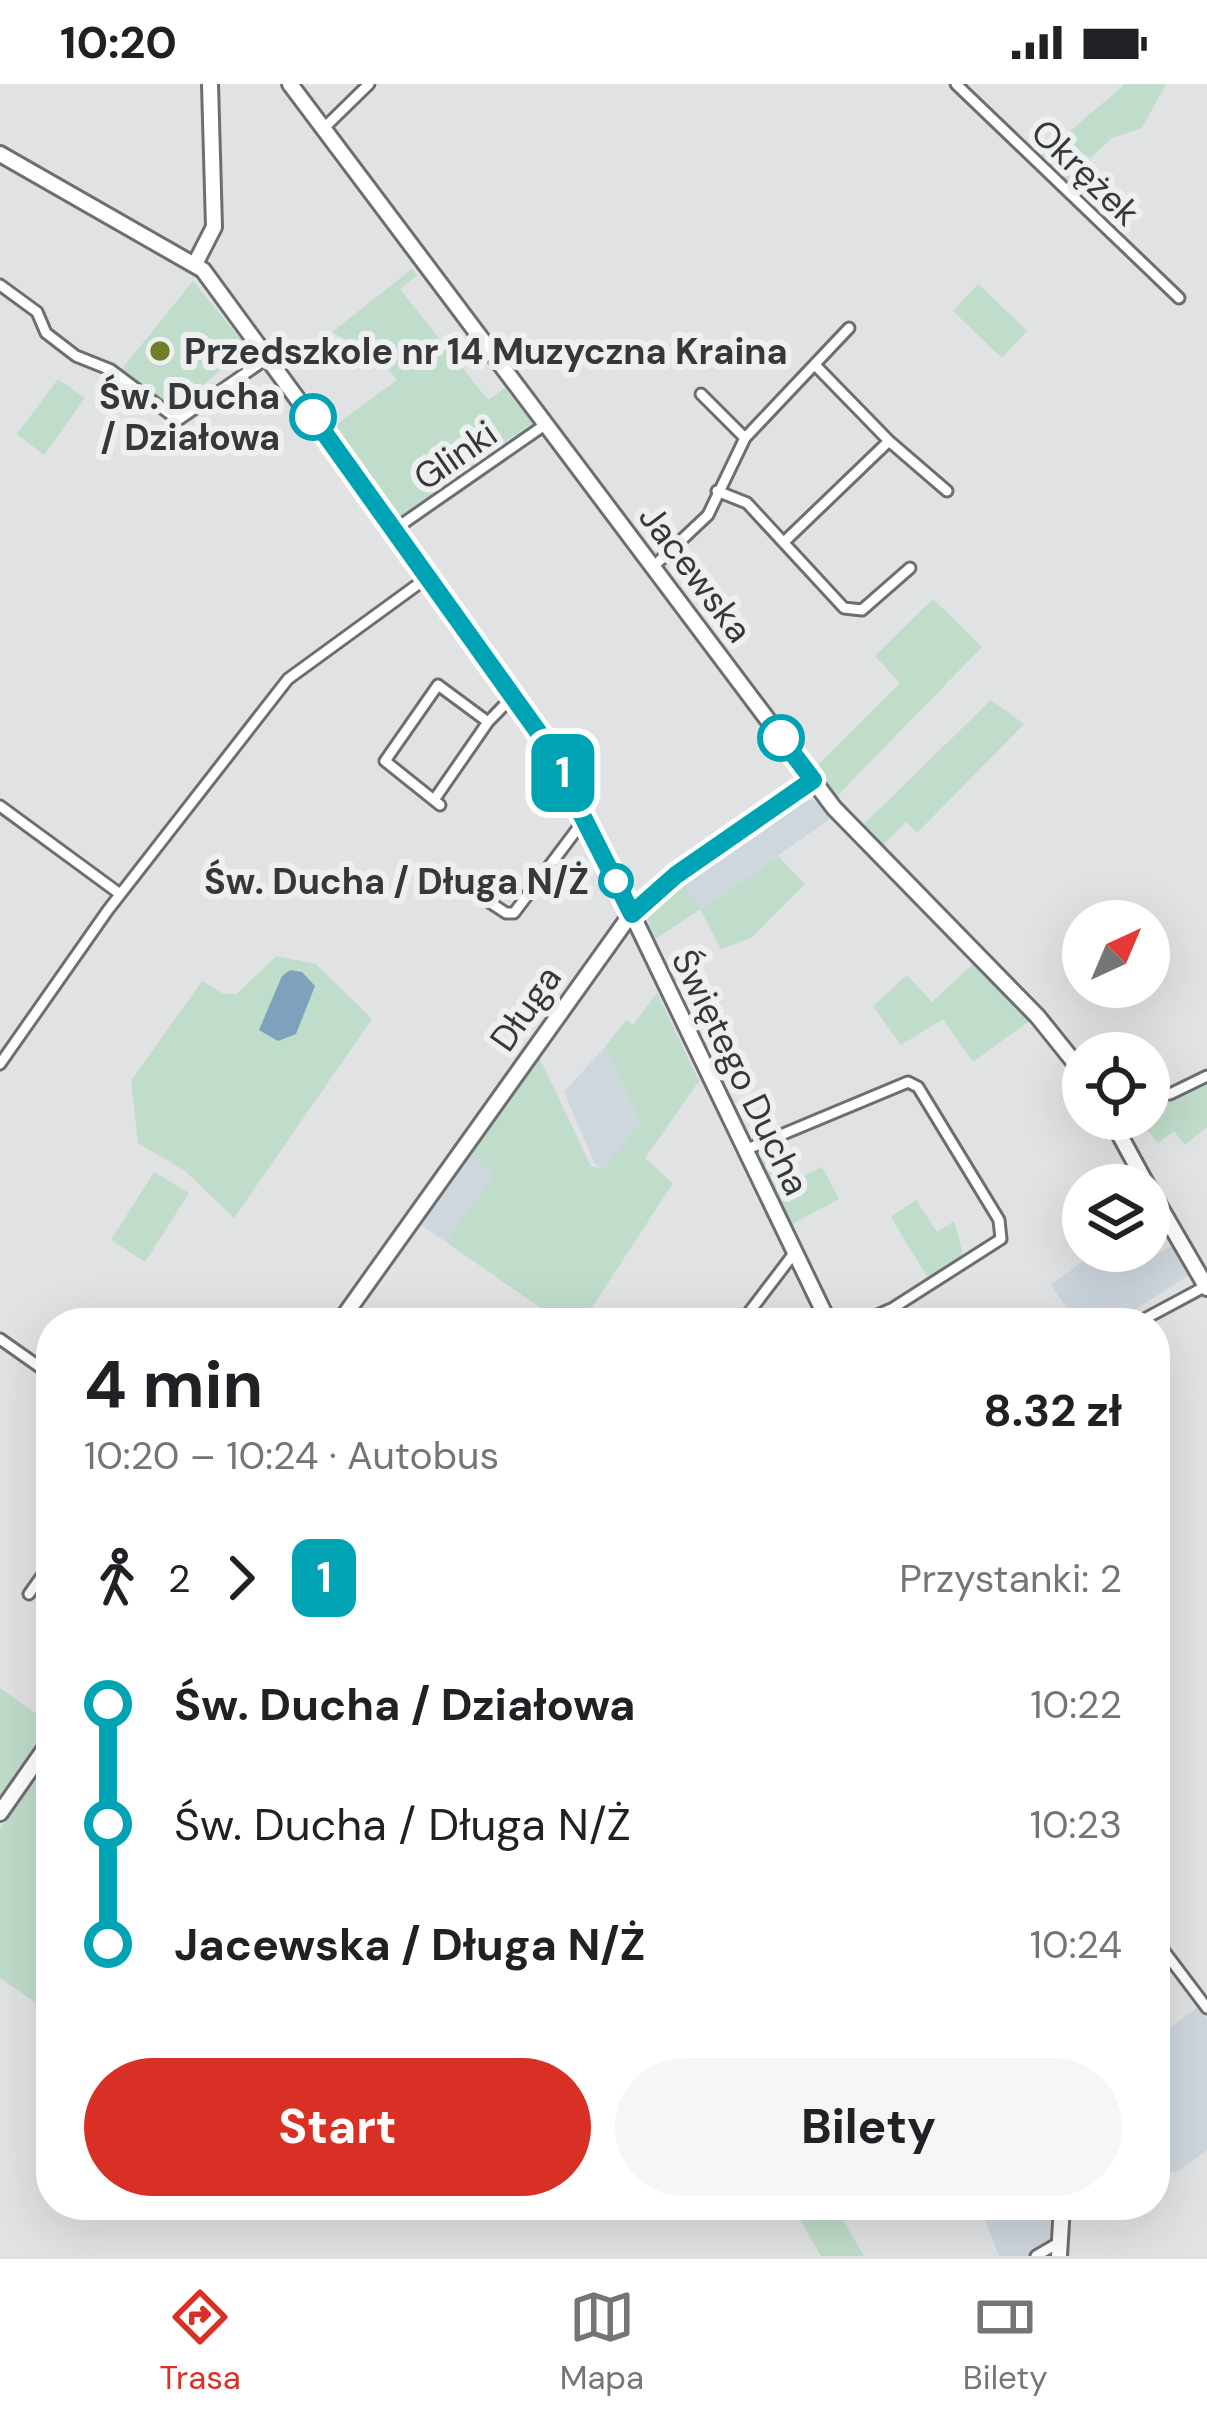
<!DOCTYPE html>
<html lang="pl">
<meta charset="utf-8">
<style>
:root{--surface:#fff;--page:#f6f6f6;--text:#202124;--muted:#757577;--line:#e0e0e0;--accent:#d93025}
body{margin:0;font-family:"DM Sans",sans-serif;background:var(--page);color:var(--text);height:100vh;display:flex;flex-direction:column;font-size:45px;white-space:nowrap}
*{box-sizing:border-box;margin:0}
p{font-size:39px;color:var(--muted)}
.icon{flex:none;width:66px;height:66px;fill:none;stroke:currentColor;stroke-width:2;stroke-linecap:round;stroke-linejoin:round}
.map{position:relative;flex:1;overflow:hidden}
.sheet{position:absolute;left:36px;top:1224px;width:1134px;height:912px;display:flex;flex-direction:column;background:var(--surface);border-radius:48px;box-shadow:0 12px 48px #0002}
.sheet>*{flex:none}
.badge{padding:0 24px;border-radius:18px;font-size:42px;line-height:78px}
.needle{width:78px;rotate:44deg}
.fabs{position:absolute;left:1062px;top:816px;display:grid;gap:24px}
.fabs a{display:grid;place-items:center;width:108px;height:108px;border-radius:50%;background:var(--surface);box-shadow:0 12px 48px #0002;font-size:60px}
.map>.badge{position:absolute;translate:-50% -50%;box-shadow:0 0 0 6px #fff}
.legs{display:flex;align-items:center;gap:18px;height:132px;padding:0 48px;font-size:39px}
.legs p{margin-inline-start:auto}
.head{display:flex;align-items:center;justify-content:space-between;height:204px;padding:0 48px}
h1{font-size:66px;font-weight:700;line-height:90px}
.primary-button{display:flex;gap:24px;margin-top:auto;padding:24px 48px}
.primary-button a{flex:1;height:138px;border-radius:72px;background:var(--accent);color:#fff;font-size:48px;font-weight:700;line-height:138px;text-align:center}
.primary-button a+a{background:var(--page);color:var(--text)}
ul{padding:0 48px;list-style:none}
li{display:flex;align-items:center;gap:42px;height:120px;font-size:45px}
li i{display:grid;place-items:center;width:18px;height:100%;margin:0 15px;background:currentColor}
li i::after{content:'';width:30px;height:30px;margin:-15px;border:9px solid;border-radius:50%;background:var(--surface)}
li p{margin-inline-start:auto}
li:first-child i{background:linear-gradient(#0000 50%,currentColor 0)}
li:last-child i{background:linear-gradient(currentColor 50%,#0000 0)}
.status{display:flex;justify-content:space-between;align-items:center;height:84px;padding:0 60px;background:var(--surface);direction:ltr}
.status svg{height:33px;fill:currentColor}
.tabs{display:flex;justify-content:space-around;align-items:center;height:168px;border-top:3px solid var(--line);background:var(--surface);font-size:33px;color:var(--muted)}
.tabs a{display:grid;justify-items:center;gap:6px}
.tabs .on{color:var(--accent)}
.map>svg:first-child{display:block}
.built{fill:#ced6de}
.green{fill:#c0dcca}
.water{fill:#7fa2bc}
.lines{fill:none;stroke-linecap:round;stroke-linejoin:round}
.street-casing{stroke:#6d6e70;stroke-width:15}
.secondary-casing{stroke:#6d6e70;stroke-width:20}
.street{stroke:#fff;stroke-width:9}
.secondary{stroke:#fff;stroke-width:14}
.line-1-casing{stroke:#fff;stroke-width:27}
.line-1{stroke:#00a3b4;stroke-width:18}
.poi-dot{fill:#727d29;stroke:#edeff1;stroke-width:4.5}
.stop-1-dot{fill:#fff;stroke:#00a3b4;stroke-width:6}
.labels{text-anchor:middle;stroke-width:12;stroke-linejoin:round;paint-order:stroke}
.street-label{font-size:36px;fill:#363738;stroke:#edeff1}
.poi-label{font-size:36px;font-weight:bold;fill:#363738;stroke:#edeff1;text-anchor:start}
.stop-label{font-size:36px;font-weight:bold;fill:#363738;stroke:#edeff1;text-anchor:end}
</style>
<div class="status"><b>10:20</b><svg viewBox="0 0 49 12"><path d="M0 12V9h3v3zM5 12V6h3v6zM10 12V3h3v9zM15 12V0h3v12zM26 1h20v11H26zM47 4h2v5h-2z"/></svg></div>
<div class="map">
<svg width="1207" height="2172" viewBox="0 0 1207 2172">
<rect width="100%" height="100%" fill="#e0e2e4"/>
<path class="built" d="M815 716 830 735 701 825 681 795 792 718Z
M605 963 642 1038 603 1086 595 1080 564 1008Z
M468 1070 495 1089 446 1158 420 1140Z
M1171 1162 1189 1191 1114 1239H1077L1051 1201 1097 1167H1143L1149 1175Z
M1198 1923 1207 1935V2066L1177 2088H1155V1955Z
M1051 2129 1049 2159 1026 2172H999L984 2133Z"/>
<path class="green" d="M1125 0H1166L1142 44 1112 54 1066 97 1041 72Z
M412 185 417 191 400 205 488 316 505 304 532 339 401 432C370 417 358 374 332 350L340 338 397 296 381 276 332 248Z
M193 197 247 263 203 301 167 321 122 285Z
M978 200 1027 247 1002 274 953 227Z
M58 295 85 314 44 371 17 350Z
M933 515 982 563 835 714 813 686 900 599 875 572Z
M991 616 1024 640 917 749 906 738 879 765 860 744Z
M778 772 805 800 751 854 721 865 700 825 654 856 646 829 681 795 701 825Z
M276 872 316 880 372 935 234 1134 185 1087 138 1059 131 997 202 897 223 910H237Z
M973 880 1029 937 973 978 943 935 901 961 873 922 907 891 932 918Z
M657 909 699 997 645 1074 673 1099 582 1239H562L446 1158 494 1090 468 1070 538 971 591 1082 603 1085 641 1038 605 963 626 936 633 941Z
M1207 996V1043L1185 1061 1174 1047 1158 1059 1147 1046 1130 1055 1125 1046 1159 1027 1155 1015Z
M774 1063 767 1075 780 1102 822 1083 839 1115 792 1140 759 1070Z
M154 1088 189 1109 145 1178 111 1156Z
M916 1116 937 1148 954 1137 964 1174 929 1196 891 1133Z
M0 1604 51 1640 0 1718Z
M51 1672V1929L0 1894V1745Z
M834 2121 864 2172H821L792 2122Z"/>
<path class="water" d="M290 886 302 888 315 902 296 950 278 957 259 946 282 892Z"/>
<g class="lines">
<defs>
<path id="street" d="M956 0 1179 214
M322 46 369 0
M0 201 37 228 46 249 76 272 111 286 178 336 269 273
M701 310 745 354
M889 357 947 407
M717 407 747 419 844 524 862 526 910 484
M395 445 546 340
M784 458 889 357 815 281
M654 482 708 431 745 354 849 244
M434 716 488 638 514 611
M440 721 385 677 438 601 488 638
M0 722 120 810
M471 806 506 829H514L578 744 588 739
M631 830 676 791 813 696
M0 980 108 826 288 595 428 493
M1149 1007 1170 1010 1207 992
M745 1066 908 998 918 1003 999 1136 1001 1155 893 1224 859 1239
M741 1239 795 1168
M1137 1239 1206 1202
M0 1255 51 1291
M29 1510 51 1479
M1155 1855 1207 1924
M1036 2172 1060 2158"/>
<path id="secondary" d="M290 0 834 724 1038 933 1083 989
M0 70 203 186 514 611 568 697 829 1239
M195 180 214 143 210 0
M1111 1035 1147 1101
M1149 1104 1207 1204
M339 1239 631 830
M0 1729 51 1656
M1059 2172 1062 2121"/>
</defs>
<use href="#street" class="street-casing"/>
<use href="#secondary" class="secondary-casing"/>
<use href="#street" class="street"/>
<use href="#secondary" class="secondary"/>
</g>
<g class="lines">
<defs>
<path id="line-1" d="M313 333 544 656 632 830 676 791 813 696 781 654"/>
</defs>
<use href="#line-1" class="line-1-casing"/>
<use href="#line-1" class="line-1"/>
</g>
<circle class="poi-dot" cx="160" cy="267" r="12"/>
<g class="stop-1-dot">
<circle cx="313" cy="333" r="21"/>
<circle cx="781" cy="654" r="21"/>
<circle cx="616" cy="797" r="15"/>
</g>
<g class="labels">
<g class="street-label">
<text transform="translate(1086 88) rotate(44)" y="13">Okrężek</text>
<text transform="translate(455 371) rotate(-35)" y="13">Glinki</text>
<text transform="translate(696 489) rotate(53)" y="13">Jacewska</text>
<text transform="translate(525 924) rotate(-55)" y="13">Długa</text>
<text transform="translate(741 988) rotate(64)" y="13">Świętego Ducha</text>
</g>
<g class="poi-label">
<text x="184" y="280">Przedszkole nr 14 Muzyczna Kraina</text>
</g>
<g class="stop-label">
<text x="280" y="325">Św. Ducha<tspan x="280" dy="41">/ Działowa</tspan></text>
<text x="589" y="810">Św. Ducha / Długa N/Ż</text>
</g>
</g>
</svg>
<div class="fabs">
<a><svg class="needle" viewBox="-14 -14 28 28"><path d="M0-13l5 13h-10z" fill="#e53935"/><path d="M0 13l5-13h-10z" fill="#757577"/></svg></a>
<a><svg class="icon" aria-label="locate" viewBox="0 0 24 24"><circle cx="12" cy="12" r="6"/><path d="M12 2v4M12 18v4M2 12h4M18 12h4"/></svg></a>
<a><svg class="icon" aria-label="layers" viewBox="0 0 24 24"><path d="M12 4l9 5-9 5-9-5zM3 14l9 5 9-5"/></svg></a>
</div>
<b class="badge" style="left:563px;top:689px;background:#00a3b4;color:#fff">1</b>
<section class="sheet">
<div class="head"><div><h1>4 min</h1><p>10:20 – 10:24 · Autobus</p></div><b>8.32 zł</b></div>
<div class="legs"><svg class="icon" aria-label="walk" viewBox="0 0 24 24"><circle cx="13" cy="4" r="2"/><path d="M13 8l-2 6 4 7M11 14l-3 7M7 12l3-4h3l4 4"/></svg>2<svg class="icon" aria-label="forward" viewBox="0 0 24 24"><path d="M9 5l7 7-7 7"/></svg><b class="badge" style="background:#00a3b4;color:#fff">1</b><p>Przystanki: 2</p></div>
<ul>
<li><i style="color:#00a3b4"></i><b>Św. Ducha / Działowa</b><p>10:22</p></li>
<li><i style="color:#00a3b4"></i><span>Św. Ducha / Długa N/Ż</span><p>10:23</p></li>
<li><i style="color:#00a3b4"></i><b>Jacewska / Długa N/Ż</b><p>10:24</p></li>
</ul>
<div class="primary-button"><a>Start</a><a>Bilety</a></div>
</section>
</div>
<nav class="tabs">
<a class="on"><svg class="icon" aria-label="directions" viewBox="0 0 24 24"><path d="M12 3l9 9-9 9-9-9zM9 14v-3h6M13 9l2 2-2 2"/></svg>Trasa</a>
<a><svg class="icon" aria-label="map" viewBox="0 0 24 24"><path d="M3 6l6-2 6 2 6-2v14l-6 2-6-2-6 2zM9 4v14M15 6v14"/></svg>Mapa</a>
<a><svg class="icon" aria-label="tickets" viewBox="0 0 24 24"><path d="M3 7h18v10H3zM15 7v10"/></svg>Bilety</a>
</nav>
